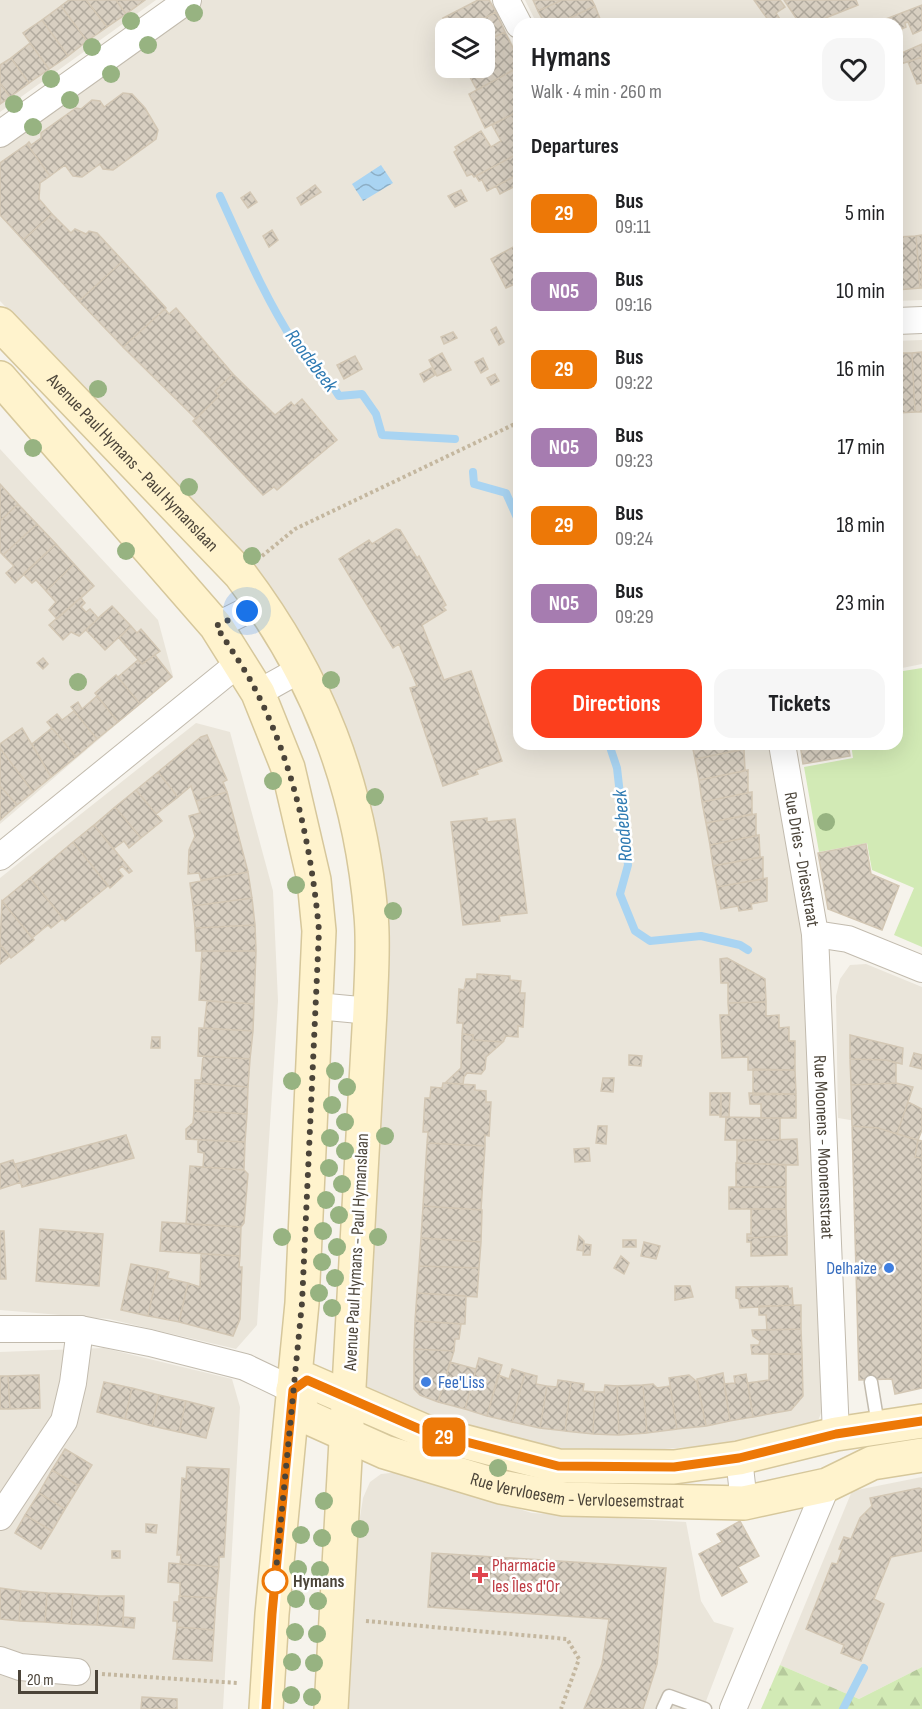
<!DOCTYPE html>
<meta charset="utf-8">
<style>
:root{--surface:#fff;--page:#f6f6f6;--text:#202124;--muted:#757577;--accent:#fc3f1d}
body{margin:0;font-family:"Sofia Sans Condensed",sans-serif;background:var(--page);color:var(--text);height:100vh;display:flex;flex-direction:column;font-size:22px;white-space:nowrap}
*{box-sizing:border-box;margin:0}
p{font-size:20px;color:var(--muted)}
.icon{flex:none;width:33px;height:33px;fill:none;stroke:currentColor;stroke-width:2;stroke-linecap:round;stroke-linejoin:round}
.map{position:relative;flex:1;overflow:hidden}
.panel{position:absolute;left:513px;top:18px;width:390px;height:732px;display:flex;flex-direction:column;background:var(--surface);border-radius:18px;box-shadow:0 6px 24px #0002}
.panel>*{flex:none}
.badge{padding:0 12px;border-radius:9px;font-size:21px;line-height:39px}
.fabs{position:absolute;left:435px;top:18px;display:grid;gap:12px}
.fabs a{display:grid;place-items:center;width:60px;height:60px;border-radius:12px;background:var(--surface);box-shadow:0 6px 24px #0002;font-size:30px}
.scale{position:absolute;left:18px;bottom:15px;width:80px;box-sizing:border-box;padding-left:6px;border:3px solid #4b4439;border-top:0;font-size:16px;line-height:21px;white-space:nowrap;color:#4b4439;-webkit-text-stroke:4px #fff;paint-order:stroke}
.you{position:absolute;width:30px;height:30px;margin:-15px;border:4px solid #fff;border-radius:50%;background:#1a73e8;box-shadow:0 0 0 9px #1a73e833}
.map>.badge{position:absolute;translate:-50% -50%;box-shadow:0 0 0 3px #fff}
h2{padding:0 18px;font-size:22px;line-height:54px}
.round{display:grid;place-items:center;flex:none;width:63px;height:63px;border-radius:18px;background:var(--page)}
.headline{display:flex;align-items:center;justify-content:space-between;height:102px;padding:0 18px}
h1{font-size:28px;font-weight:700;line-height:45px}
.action{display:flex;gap:12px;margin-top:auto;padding:12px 18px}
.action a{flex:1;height:69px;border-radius:18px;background:var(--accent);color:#fff;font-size:24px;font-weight:700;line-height:69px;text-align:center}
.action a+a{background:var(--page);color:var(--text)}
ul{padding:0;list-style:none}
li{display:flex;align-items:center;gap:18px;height:78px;padding:0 18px}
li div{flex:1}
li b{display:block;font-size:22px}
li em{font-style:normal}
li .badge{min-width:66px;font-weight:700;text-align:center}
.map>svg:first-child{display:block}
.residential{fill:#eae5da;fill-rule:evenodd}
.grass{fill:#d2eab5}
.forest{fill:url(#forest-firs)}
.water{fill:url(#water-waves)}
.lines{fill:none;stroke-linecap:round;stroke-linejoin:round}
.stream{stroke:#a9d4f2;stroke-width:8}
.building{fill:url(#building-cross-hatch);stroke:#d3c7b4;stroke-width:1.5}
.lane-casing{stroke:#c2bbae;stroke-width:15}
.street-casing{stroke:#c2bbae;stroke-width:28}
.secondary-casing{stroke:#d6c79b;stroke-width:36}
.path{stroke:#c4b79f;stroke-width:4;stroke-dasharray:3 3;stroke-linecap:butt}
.lane{stroke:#fff;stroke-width:12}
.street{stroke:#fff;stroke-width:26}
.secondary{stroke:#fff3cd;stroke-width:33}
.tree{fill:#97b381}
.line-casing{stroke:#fff;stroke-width:14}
.line{stroke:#ed7807;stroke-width:9}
.walk{stroke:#4b4439;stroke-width:6;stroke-dasharray:0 10.8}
.shop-dot{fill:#3f7fe0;stroke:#fff;stroke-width:2}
.health-dot{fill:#e0444e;stroke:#fff;stroke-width:2}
.stop-dot{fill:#fff;stroke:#ed7807;stroke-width:3}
.labels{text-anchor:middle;stroke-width:5;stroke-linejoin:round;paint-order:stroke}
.street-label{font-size:18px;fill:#4b4439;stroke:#fff}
.shop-label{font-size:18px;fill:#366cbe;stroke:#fff;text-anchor:end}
.health-label{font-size:18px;fill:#be3a42;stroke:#fff;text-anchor:start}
.stop-label{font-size:18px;font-weight:bold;fill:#4b4439;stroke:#fff;text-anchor:start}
.water-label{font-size:20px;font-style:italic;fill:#2e7ab2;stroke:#fff}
</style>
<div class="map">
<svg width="922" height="1709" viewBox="0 0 922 1709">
<defs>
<pattern id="forest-firs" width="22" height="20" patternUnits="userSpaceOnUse" patternTransform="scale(1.5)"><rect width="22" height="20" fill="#d2eab5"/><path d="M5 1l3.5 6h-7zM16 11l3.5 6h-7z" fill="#b6ca9c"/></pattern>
<pattern id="water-waves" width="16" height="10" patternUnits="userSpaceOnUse" patternTransform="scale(1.5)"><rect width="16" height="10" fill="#a9d4f2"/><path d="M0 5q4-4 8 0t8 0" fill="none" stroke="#8caec5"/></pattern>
<pattern id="building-cross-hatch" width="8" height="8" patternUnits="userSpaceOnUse" patternTransform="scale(1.5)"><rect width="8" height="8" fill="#d8cfc1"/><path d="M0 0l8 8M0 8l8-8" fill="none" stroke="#b1aa9e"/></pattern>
</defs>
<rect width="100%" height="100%" fill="#f6f3ec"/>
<path class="residential" d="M0 0H156L0 112Z
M203 0H491L519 57V744H770L805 942 824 1405 818 1421 804 1434 784 1440 571 1456 445 1425 373 1399 360 1378 386 909 369 802 333 704 255 567 0 301V146ZM446 28H484V68H446Z
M525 0H922V300L897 301V24H537Z
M922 340V664L897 669V341Z
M0 449 158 620 173 676 0 824Z
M196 723 230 732 273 891 278 1001 257 1325 236 1349 109 1319 0 1310V878Z
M866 964 922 987V1132L838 1118 836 996 840 979 850 965Z
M104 1348 232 1379 240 1407 223 1709H0V1352Z
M400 1472 532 1513 686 1522 701 1601 714 1622 734 1628 703 1709H348L358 1530 363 1498 370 1482 381 1474Z
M922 1477V1667L859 1699 780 1665 852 1491Z"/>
<path class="grass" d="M922 668V947L894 935 914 888 872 870 867 843 819 852 804 767 853 758 851 744H897V672Z"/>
<path class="forest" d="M780 1665 859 1699 922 1667V1709H761Z"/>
<path class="water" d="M381 165 393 183 363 201 352 184Z"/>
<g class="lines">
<path class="stream" d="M220 196C243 246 265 298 295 344 308 363 328 376 339 396L362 394 376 414 382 435 455 439
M473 472 474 484 506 493 519 522
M609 744 617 768 628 865 620 894 635 931 650 941 701 936 740 945 748 950
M843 1709 864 1668"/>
</g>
<path class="building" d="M69 0H86L107 27 87 41 61 6Z
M86 0H116L126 14 107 27Z
M116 0H145L126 14Z
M478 0H489L496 12 465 28H449L443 18Z
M533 0H562L538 11Z
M562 0H592L595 6 557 24H545L538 11Z
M754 0H780L785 7 776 13 783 24H771Z
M784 0H856L858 5 813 23 800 24Z
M922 5V30L913 34 908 22 905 23 906 27 897 31V24H873Z
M61 6 87 41 68 56 42 20Z
M595 6 602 24H557Z
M496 12 505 32 484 42V28H465Z
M42 20 68 56 49 69 23 33Z
M505 32 519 60V67L477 90 465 68H484V42Z
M30 43 49 69 29 83 11 58Z
M922 44V57L898 65 897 55Z
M922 57V83L917 84 908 62Z
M11 58 29 83 10 97 0 83V65Z
M519 67V111L485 128 469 94Z
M0 83 10 97 0 104Z
M123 93 132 94 145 108 158 130 156 139 113 170 103 169 100 164 82 177 73 176 65 165 50 176 27 144 29 142 31 145 41 138V133L76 108 81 109 92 100 100 101 104 107Z
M519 111V153L474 177 472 174 467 176 454 152 457 150 455 147 481 131 491 147 501 141 492 125Z
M27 144 50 176 40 183 39 199 52 214 23 240 0 215V163Z
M519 153V174L487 191 482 180 479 181 476 176Z
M519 174V184L500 194 496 186Z
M315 185 321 192 301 205 297 198Z
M461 190 467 201 455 207 448 196Z
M250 192 257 202 248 208 241 198Z
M52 214 71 233 75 229 86 234 89 231 97 233 123 261 79 301 23 240Z
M272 230 278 240 269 247 263 236Z
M922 235V288H920L916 236Z
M916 236 920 288 897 290V237Z
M519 244V282L506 288 491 259Z
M123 261 166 308 123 347 79 301Z
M176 308 233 374 215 391 219 396 196 419 123 347 165 309 169 314Z
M496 327 504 342 499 345 491 330Z
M453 332 457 338 444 344 441 337Z
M922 352V412H915L912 353Z
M442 353 451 370 437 376 429 360Z
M897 353H912L915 412 897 413Z
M355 356 362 369 344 379 337 365Z
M483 358 488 369 481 373 475 362Z
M431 368 435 375 424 382 420 374Z
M233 374 275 415 291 402 294 406 302 399 337 440 277 490 274 487 263 495 193 421 219 396 215 391Z
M495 374 499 381 491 385 487 378Z
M0 484 18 504 0 521Z
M18 504 37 524 3 555 0 552V521Z
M37 524 56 544 15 583 6 573 14 566 3 555Z
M396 529 400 530 417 558 419 556 446 605 443 607 446 610 422 625 444 680 471 671 502 761 476 770 478 774 443 786 410 688 417 686 399 644 393 648 339 559 369 540 372 544Z
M56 544 74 564 46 591 36 580 32 583 23 574Z
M74 564 94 586 57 619 49 610 56 602 46 591Z
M94 586 81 598 85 603 81 607 86 612 90 609 98 618 112 606 79 636 71 632 63 640 49 625Z
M112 606 131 626 105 650 86 630Z
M131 626 137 633 141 629 160 651 142 664 119 638Z
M155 655 172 677 140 704 118 677 138 660 142 664Z
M43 658 48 664 43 669 37 663Z
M116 675 140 704 118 722 95 693Z
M97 696 118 722 97 739 71 707 78 702 82 709Z
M74 711 97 739 76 757 47 722 57 714 62 720Z
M22 728 51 777 33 792 0 748V744Z
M52 728 76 757 51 777 32 744Z
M207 735 227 780 223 782 227 792 196 801 191 786 178 797 158 772 201 737Z
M692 744H740L741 750 695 759Z
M800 744H848L850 756 803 764Z
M0 748 33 792 17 805 0 786Z
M744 749 745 771 699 780 695 759Z
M748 770V793L702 802 699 780Z
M158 772 178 797 156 814 136 790Z
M0 786 17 805 0 820Z
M136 790 162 821 141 838 115 807Z
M227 792 248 872 201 880 199 873 188 874 189 850 195 836 189 816 200 813 196 801Z
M752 792V814L706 823 702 802Z
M115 807 141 838 129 848 124 841 113 849 94 825Z
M756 814V836L710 845 706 823Z
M487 818V822L515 819 527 913 499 916 500 921 463 925 451 822Z
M94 825 132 871 129 873 122 866 118 870 123 876 110 888 73 842Z
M759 835 760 857 713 866 710 845Z
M73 842 108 886 65 921 30 878Z
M866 844 871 874 899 886 882 930 828 909 818 853Z
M763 857V879L717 887 713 866Z
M248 872 252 898 193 906 190 883Z
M30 878 63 918 51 928 48 925 32 938 2 901Z
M767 878V901L751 904 752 909 739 911 738 906 721 909 717 887Z
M252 898 255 925 195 928 193 906Z
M2 901 34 940 11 958 0 944Z
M255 925 256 951H196L195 928Z
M0 944 10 956 0 964Z
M202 951H256L254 1004 199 1000Z
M727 958 765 979 766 1002 728 1003V983H721L720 959Z
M477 974 510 976V980L521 981 520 993H525L523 1027 518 1026V1037L506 1036 503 1042 473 1040V1035L462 1034 463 1023H457L459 989 464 990 466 979H477Z
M207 1001 254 1004 253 1031 204 1028Z
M766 1002V1016L779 1015V1028L789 1027V1041H795V1070H748V1057L722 1058 720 1015H729L728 1003Z
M199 1028 253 1031 250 1059 198 1056Z
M462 1034 473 1035V1040L503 1042 486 1057 485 1069 481 1074 467 1073 464 1077 463 1084 445 1083 461 1068Z
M850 1035 903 1048 902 1064 886 1060 850 1059Z
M152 1037H160V1048H151Z
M914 1053 922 1055V1069L910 1066Z
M629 1055 642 1056 641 1066 629 1065Z
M203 1056 250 1059 248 1087 195 1083V1080H201Z
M850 1059 886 1060 896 1063V1083L851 1085Z
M753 1069 795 1070 796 1094 753 1095Z
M603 1078H614L613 1092 601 1091Z
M195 1083 248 1087 247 1114 194 1111Z
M443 1083 475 1085V1090L486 1091V1102H491L489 1136 485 1135V1146L427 1143 428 1132H423L425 1098H430L431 1087 442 1088Z
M896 1083 913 1087 897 1134 878 1128 852 1126 851 1085Z
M710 1093H721V1115H710Z
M721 1093H730L729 1117H720Z
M749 1093 796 1094V1118H761V1104H750Z
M908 1102 922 1109V1130L918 1140 897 1134Z
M194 1111 247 1114 245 1142 186 1139V1129L193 1123Z
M726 1117 780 1118V1140H725Z
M598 1126H607L606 1144 596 1143Z
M852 1126 878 1128 918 1140 915 1157 922 1158V1388L895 1394 892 1379 859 1380Z
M126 1135 134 1158 22 1187 15 1164Z
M797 1139 798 1165 737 1163V1141Z
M198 1140 245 1142 244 1170 203 1167 204 1153 198 1152Z
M918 1140 922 1141V1158L915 1157Z
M427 1143 485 1146 481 1210 423 1206Z
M589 1148 590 1161 575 1162 574 1149Z
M13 1160 21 1182 0 1189V1164Z
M736 1163 786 1165V1187H736Z
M190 1166 244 1170 248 1174 244 1223 241 1227 186 1224Z
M729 1187H786V1209H729Z
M423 1206 482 1210 481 1242 421 1238Z
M751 1209H786L787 1236 747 1238V1234H751Z
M162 1222 241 1227 240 1256 160 1251Z
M40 1229 103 1234 99 1286 36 1281Z
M0 1231H4L6 1279H0Z
M579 1236 584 1241 583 1251 577 1250Z
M787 1236V1255L751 1256V1242H747V1238Z
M421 1238 481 1242 479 1268 419 1266Z
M623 1240H636V1247H623Z
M644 1242 660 1246 656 1259 641 1256Z
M584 1244 591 1245 590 1255H583Z
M201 1254 240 1256 239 1267H242L240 1319 233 1336 179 1322 188 1283 200 1287Z
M621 1256 629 1263 624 1274 614 1268Z
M131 1264 158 1269 148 1316 121 1310Z
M419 1266 479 1268 477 1297 417 1293Z
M158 1269 169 1272 167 1278 188 1283 179 1322 148 1316Z
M675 1286H690L693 1297 675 1300Z
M788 1286 789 1289 792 1288 793 1305 740 1308 739 1299 736 1298V1287Z
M417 1293 466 1296 465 1324 415 1321Z
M801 1305V1329L767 1330 766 1315H759V1306Z
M415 1321 461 1324 459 1339H455L454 1351 414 1349Z
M801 1329 802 1354H752L751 1345H759L760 1341 753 1336 752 1330Z
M414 1349 454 1351 438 1402 420 1395 414 1389Z
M769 1354H802L803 1396 791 1410 753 1417 748 1383 769 1380Z
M479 1358 502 1365 487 1416 465 1409Z
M450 1362 476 1369 465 1409 438 1402Z
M512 1369 525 1373 512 1422 487 1416 498 1375 509 1379Z
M525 1373 537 1376 536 1384 547 1386 540 1428 512 1422Z
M723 1373 730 1421 706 1426 697 1379Z
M746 1374 753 1417 730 1421 724 1384 735 1383 734 1376Z
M39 1375 40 1408 10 1409 8 1376Z
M689 1375 697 1382 706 1426 677 1429 669 1378Z
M0 1376H8L10 1409H0Z
M558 1380 571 1382 565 1431 540 1428 547 1386 557 1387Z
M104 1382 132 1388 125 1419 97 1412Z
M571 1382 584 1384 583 1391 595 1392 593 1434 565 1431Z
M653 1384 657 1388 670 1386 677 1429 647 1433 643 1385Z
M605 1385 617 1386 619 1435 593 1434 595 1392H604Z
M643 1385 647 1433 619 1435 617 1386Z
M132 1388 159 1395 152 1426 125 1419Z
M159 1395 186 1401 179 1432 152 1426Z
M186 1401 214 1408 206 1438 179 1432Z
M65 1449 92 1465 79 1486 52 1470Z
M187 1467 229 1469 224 1557H219V1567L180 1564 181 1555H177L182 1478 186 1479Z
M52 1470 79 1486 65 1509 39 1493Z
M919 1488 922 1489V1551L891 1557 874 1599 884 1604 861 1661 841 1653 844 1645 806 1629 832 1563 837 1564 842 1550 839 1549 844 1537 851 1539 860 1518 872 1506 870 1498Z
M39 1493 65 1509 52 1531 25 1515Z
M25 1515 52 1531 41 1549 15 1533Z
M740 1521 759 1556 738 1567 747 1582 722 1596 699 1554 722 1542 717 1534Z
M146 1524 157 1525 156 1533 146 1532Z
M112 1551H120V1558H112Z
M432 1553 666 1568 657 1664 643 1709H584L602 1664 609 1619 428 1607Z
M169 1563 219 1567 216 1598 180 1596V1583L168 1582Z
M0 1588 21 1591 19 1621 0 1619Z
M21 1591 47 1593 45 1622 19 1621Z
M47 1593 73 1594 71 1624 45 1622Z
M73 1594 99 1596 97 1625 71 1624Z
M99 1596H124L123 1627 97 1625Z
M179 1596 216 1598 214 1630 177 1627V1621H173L174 1602H179Z
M123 1617 135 1618 134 1628 123 1627Z
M177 1627 214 1630 212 1661 173 1659Z
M142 1697 177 1699V1709H141Z"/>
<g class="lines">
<defs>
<path id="lane" d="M871 1382 878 1425
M663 1709 669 1696 705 1709"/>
<g id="street">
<path d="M506 0 519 25"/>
<path d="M0 134 188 0"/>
<path d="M897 321 922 320"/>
<path d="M216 626 262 603"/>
<path d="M258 693 301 669"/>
<path id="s1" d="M782 744 815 934 836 1434"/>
<path d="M0 857 239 663"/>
<path d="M815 934 848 939 922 969"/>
<path d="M317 1006 370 1011"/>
<path d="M0 1329H80L150 1343 245 1367 293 1390"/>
<path d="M739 1458 744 1503"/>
<path d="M0 1517 64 1421 73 1383 80 1329"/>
<path d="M0 1660 20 1667 77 1672"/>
<path d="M733 1709 827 1485"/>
</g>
<g id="secondary">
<path id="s2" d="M0 324 240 574C318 677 360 786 371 915 374 946 371 980 370 1011L331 1709"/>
<path d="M0 378 216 626 258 693 288 768 314 880 319 931 302 1303 272 1614 266 1709"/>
<path id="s3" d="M293 1390 305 1416 385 1452 501 1487 564 1499 744 1503 827 1485 872 1463 922 1455"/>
<path d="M293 1390 307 1380 424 1431 558 1466 674 1467 739 1458 836 1434 922 1421"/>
</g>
</defs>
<use href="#lane" class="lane-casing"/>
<use href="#street" class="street-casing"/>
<use href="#secondary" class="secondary-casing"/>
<path class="path" d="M262 556 295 529 519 422
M366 1621 567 1639 579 1659 561 1709
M102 1674 238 1683"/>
<use href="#lane" class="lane"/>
<use href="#street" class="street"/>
<use href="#secondary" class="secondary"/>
</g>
<g class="tree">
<circle cx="194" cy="13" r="9"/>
<circle cx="131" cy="21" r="9"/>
<circle cx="148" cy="45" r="9"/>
<circle cx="92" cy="47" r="9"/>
<circle cx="111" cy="74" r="9"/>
<circle cx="51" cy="79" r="9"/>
<circle cx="70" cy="100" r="9"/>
<circle cx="14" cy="104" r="9"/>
<circle cx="33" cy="127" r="9"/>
<circle cx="98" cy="389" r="9"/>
<circle cx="33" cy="448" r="9"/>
<circle cx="189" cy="487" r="9"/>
<circle cx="126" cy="551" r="9"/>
<circle cx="252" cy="556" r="9"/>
<circle cx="331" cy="680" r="9"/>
<circle cx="78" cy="682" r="9"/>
<circle cx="273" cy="781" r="9"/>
<circle cx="375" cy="797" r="9"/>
<circle cx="826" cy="822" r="9"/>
<circle cx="296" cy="885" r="9"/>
<circle cx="393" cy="911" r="9"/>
<circle cx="335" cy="1071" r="9"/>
<circle cx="292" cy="1081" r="9"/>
<circle cx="347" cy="1087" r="9"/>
<circle cx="332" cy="1105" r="9"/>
<circle cx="345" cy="1122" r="9"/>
<circle cx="385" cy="1136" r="9"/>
<circle cx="330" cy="1138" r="9"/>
<circle cx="345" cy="1151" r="9"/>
<circle cx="329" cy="1168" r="9"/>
<circle cx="342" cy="1184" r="9"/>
<circle cx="326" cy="1200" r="9"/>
<circle cx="339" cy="1215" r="9"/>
<circle cx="323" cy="1231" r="9"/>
<circle cx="282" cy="1237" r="9"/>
<circle cx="378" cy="1237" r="9"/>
<circle cx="337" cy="1247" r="9"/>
<circle cx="322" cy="1262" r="9"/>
<circle cx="335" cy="1278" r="9"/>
<circle cx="319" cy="1293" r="9"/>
<circle cx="332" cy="1308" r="9"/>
<circle cx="498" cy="1468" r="9"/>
<circle cx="324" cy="1501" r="9"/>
<circle cx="360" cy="1529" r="9"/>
<circle cx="301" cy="1535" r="9"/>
<circle cx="322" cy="1538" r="9"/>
<circle cx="298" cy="1569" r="9"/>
<circle cx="320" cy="1570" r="9"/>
<circle cx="296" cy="1599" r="9"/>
<circle cx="318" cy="1601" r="9"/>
<circle cx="295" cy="1632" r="9"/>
<circle cx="317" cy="1634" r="9"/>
<circle cx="292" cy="1662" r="9"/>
<circle cx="314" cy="1663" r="9"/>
<circle cx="291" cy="1695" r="9"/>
<circle cx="312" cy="1697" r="9"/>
</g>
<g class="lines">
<defs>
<path id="line" d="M266 1709 272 1614 293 1390 307 1380 424 1431 558 1466 674 1467 739 1458 836 1434 922 1421"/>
</defs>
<use href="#line" class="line-casing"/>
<use href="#line" class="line"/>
<path class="walk" d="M247 611 216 626C230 648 246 670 257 693 294 765 312 851 319 931L302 1303 275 1581"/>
</g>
<g class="shop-dot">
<circle cx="889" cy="1268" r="6"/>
<circle cx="426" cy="1382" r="6"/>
</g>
<path class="health-dot" d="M477 1566h6v6h6v6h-6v6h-6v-6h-6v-6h6z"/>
<circle class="stop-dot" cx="275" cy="1581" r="12"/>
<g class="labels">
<g class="street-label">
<text dy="6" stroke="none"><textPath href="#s2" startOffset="192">Avenue Paul Hymans - Paul Hymanslaan</textPath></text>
<text dy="6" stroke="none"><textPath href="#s1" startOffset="117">Rue Dries - Driesstraat</textPath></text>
<text dy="6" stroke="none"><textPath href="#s1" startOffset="406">Rue Moonens - Moonensstraat</textPath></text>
<text transform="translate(356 1252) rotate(-87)" y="6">Avenue Paul Hymans - Paul Hymanslaan</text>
<text dy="6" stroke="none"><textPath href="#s3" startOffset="314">Rue Vervloesem - Vervloesemstraat</textPath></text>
</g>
<g class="shop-label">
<text x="877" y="1274">Delhaize</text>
<text x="438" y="1388" text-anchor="start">Fee'Liss</text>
</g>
<g class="health-label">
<text x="492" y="1571">Pharmacie<tspan x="492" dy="21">les Îles d'Or</tspan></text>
</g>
<g class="stop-label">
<text x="293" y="1587">Hymans</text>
</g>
<g class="water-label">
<text transform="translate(312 360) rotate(53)" y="7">Roodebeek</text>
<text transform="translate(622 826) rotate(-95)" y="7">Roodebeek</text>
</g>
</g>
</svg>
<div class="fabs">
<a><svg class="icon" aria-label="layers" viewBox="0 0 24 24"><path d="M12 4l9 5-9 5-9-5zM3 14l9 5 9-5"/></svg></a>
</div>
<div class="scale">20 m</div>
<div class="you" style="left:247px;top:611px"></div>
<b class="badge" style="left:444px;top:1437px;background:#ed7807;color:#fff">29</b>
<section class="panel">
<div class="headline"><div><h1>Hymans</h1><p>Walk · 4 min · 260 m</p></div><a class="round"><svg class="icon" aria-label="heart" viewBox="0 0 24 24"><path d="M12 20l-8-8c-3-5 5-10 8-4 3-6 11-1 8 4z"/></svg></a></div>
<h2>Departures</h2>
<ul>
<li><span class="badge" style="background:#ed7807;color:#fff">29</span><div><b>Bus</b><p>09:11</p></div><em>5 min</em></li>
<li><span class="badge" style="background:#a67cb0;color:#fff">N05</span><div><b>Bus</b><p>09:16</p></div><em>10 min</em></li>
<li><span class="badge" style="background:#ed7807;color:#fff">29</span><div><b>Bus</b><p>09:22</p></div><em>16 min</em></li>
<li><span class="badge" style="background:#a67cb0;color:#fff">N05</span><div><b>Bus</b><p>09:23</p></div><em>17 min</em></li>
<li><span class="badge" style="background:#ed7807;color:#fff">29</span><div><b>Bus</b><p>09:24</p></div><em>18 min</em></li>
<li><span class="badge" style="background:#a67cb0;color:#fff">N05</span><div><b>Bus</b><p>09:29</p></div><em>23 min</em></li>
</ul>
<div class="action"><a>Directions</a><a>Tickets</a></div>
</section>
</div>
